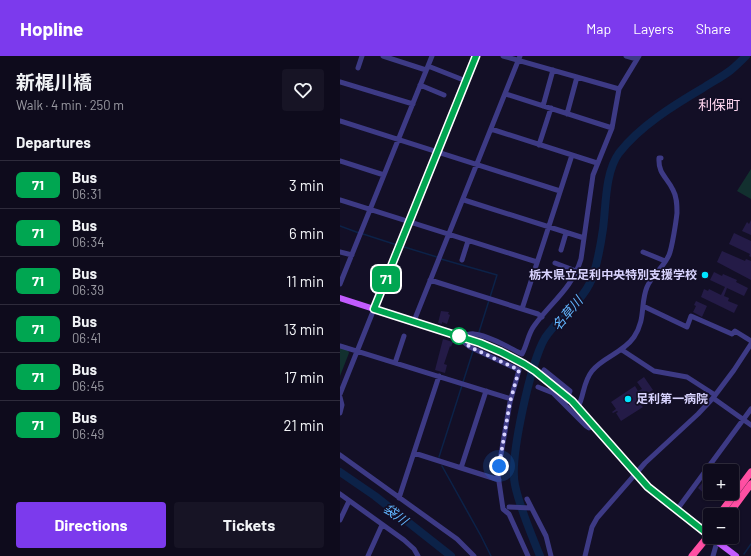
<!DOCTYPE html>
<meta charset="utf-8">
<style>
:root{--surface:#0e0b1c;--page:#171425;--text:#f1f3f6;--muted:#9b9ba3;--line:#2e2b3b;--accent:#7c3aed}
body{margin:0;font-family:Barlow,"Noto Sans JP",sans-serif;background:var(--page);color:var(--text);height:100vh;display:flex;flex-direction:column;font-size:15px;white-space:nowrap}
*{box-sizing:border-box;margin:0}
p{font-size:13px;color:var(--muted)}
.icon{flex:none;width:22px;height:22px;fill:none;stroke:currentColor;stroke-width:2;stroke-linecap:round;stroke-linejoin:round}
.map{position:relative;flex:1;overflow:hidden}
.sheet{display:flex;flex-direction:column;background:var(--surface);width:340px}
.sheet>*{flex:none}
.badge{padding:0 8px;border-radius:6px;font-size:14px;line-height:26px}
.buttons{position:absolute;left:363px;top:408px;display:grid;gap:8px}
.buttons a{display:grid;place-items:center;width:36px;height:36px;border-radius:4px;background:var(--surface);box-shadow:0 1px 3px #0004,0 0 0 1px var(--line);font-size:20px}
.you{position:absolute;width:20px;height:20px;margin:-10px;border:3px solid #fff;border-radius:50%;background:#1a73e8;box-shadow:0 0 0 6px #1a73e833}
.map>.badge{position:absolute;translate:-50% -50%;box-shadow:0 0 0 2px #fff}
h2{padding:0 16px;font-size:15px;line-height:36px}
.round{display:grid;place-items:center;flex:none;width:42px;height:42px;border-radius:4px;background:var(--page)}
.headline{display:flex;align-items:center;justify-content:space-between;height:68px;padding:0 16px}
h1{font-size:19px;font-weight:700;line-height:30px}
.button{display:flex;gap:8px;margin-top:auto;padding:8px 16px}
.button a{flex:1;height:46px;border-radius:4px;background:var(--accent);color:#fff;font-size:16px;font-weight:700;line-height:46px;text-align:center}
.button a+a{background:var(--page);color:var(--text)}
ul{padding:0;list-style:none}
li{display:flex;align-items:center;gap:12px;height:48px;padding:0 16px;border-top:1px solid var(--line)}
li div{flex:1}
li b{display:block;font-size:15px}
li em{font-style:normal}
li .badge{min-width:44px;font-weight:700;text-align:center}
header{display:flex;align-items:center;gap:24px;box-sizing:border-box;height:56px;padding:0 20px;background:var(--accent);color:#fff}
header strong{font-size:19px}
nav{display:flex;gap:22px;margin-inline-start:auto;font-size:14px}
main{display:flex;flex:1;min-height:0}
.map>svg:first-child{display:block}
.green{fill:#12302f}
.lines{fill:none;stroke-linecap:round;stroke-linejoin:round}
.stream{stroke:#0c2248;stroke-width:1.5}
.river{stroke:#0c2248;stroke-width:8}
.building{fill:#241b47}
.minor{stroke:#3d3a85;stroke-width:5}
.major{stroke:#c25bff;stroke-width:6}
.highway{stroke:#ff4fa3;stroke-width:7}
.major-bridge{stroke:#c25bff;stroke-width:6}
.line-casing{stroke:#fff;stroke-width:9}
.line{stroke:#00a651;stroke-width:6}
.walk{stroke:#d9d4ff;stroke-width:4;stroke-dasharray:0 7.2}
.poi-dot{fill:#00e5ff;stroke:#130f26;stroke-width:1.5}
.stop-dot{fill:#fff;stroke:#00a651;stroke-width:2}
.labels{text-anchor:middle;stroke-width:3.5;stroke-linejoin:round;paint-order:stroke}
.poi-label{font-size:12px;font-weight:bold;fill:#d9d4ff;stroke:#130f26;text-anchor:end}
.water-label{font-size:13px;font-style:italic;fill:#62b6ff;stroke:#130f26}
.quarter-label{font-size:14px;fill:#ffd6f0;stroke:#130f26}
</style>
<header>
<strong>Hopline</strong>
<nav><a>Map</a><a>Layers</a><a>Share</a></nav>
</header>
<main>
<section class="sheet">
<div class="headline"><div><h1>新梶川橋</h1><p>Walk · 4 min · 250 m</p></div><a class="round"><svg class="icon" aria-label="heart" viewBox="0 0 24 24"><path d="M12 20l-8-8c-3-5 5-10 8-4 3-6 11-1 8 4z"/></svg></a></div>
<h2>Departures</h2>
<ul>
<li><span class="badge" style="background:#00a651;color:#fff">71</span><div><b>Bus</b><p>06:31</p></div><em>3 min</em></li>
<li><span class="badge" style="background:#00a651;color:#fff">71</span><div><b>Bus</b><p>06:34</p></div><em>6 min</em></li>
<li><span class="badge" style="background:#00a651;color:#fff">71</span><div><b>Bus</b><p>06:39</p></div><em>11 min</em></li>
<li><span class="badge" style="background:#00a651;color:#fff">71</span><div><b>Bus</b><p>06:41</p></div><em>13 min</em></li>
<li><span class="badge" style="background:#00a651;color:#fff">71</span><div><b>Bus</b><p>06:45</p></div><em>17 min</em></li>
<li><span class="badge" style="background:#00a651;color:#fff">71</span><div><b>Bus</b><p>06:49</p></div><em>21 min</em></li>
</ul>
<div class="button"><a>Directions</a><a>Tickets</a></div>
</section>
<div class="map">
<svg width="411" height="500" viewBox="0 0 411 500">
<rect width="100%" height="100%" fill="#130f26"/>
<path class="green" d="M411 113V143L397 135Z
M0 291 8 294 9 297 0 320Z"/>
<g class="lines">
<path class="stream" d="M0 170 19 177
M23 178 57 189
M61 190 97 201
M101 203 157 219 139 276
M99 401 133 295
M102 410 141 480 151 500
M404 498 411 488"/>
<path class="river" d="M0 416 35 440 111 500
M200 500C191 477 180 453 175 429 169 403 191 305 205 282 220 259 246 244 254 217 258 203 261 187 263 173 266 150 265 116 279 97 300 70 334 49 363 32 372 26 382 21 391 14 396 10 401 5 406 0"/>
</g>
<path class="building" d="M411 164V179L402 175 407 166 409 168Z
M394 177 411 185V201L409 200 410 198 389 188Z
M382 195 405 205 406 203 411 205V224L377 206Z
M374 216 382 220 383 218 397 224 396 226 408 232 404 240 387 232 384 240 389 242 388 245 398 249 394 257 361 241 364 233 368 235 369 233 381 239 385 231 370 224Z
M356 245 367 250 362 261 353 256 356 250 354 249Z
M101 255 109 256 108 258 110 259 107 268 102 266V268L98 267Z
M103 283 113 286 111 291 110 290 104 308 107 309 105 317 95 314Z
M304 321 313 334 308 337 309 339 306 340 303 336 300 338 302 341 299 344 303 348 301 349 303 351 281 365 276 357 278 356 277 355 273 357 272 356 276 353 271 346 295 330 298 335 302 333 297 326Z
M362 427 370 433 371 437 368 441 358 432Z"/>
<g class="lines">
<path class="minor" d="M43 0 86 14
M163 0 279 33
M286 0 297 3
M88 10 126 25
M18 12 22 0
M0 26 73 48
M80 29 104 39
M166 38 272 72
M203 50 213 14
M227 58 237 21
M0 65 220 135
M151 73 257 107
M199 89 211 52
M0 105 44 119
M0 144 197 206
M124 144 244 182
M221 194 226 177
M0 196 12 199
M303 196 325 205
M122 204 128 185
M215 207 236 215
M90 224 198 258 202 261
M0 228 92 0
M303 250 347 271 351 260 392 278 395 275 411 285
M182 253 232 99
M74 265 180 0
M0 290 171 343
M282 294 314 315 347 321 375 339
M55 307 64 280
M204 314 230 335 225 348
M198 331 213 337 246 370 249 372 255 370
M0 338 34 253
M0 341 2 349 0 357
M373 342 411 369
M238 351C244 340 243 326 252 315 263 301 283 297 294 281 306 263 300 248 307 231 312 219 324 211 329 199 332 192 336 166 337 157 337 149 337 141 333 134 327 121 318 118 319 102H321
M74 397 159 424
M0 399 117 483 134 500
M121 412 146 335
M0 438 64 484 74 493 78 500
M59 442 99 320
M187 443 206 480 211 500
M169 451 191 452
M336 455 411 353
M0 464 9 445
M28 500 42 469
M188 500 169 458 163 453 158 419 159 410 170 346 179 314 130 291 124 286 122 281C126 279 130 277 134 278 150 280 168 291 182 298 187 289 188 278 194 270 211 246 232 233 241 203L253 119 272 72 279 33 299 0
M245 500 252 471 257 462 305 407 358 358 373 342 394 314 411 288
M373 500 377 486"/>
<path class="major" d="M0 242 140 287 161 296 187 310
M34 253 136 0
M232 345 308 431 370 480
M371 481 396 500"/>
<path class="highway" d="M379 459 411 416
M388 459 411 428
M352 500 370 478"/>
<path class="major-bridge" d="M187 310 208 324 232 345"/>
</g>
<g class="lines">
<defs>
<path id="line" d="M136 0 34 253 140 287 161 296 184 308 195 315 232 345 308 431 370 480"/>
</defs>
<use href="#line" class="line-casing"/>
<use href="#line" class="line"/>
<path class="walk" d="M119 280 122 281 124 286 130 291 179 314 170 346 159 410"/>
</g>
<g class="poi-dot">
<circle cx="365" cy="219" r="4"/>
<circle cx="288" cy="343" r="4"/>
</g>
<circle class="stop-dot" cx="119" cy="280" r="8"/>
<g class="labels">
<g class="poi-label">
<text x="357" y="223">栃木県立足利中央特別支援学校</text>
<text x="296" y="347" text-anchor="start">足利第一病院</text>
</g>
<g class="water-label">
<text transform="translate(227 257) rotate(-50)" y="5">名草川</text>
<text transform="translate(56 458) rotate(37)" y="5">袋川</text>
</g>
<g class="quarter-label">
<text x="379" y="54">利保町</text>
</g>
</g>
</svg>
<div class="buttons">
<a>+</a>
<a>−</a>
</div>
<div class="you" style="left:159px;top:410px"></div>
<b class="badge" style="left:46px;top:223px;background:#00a651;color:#fff">71</b>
</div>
</main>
